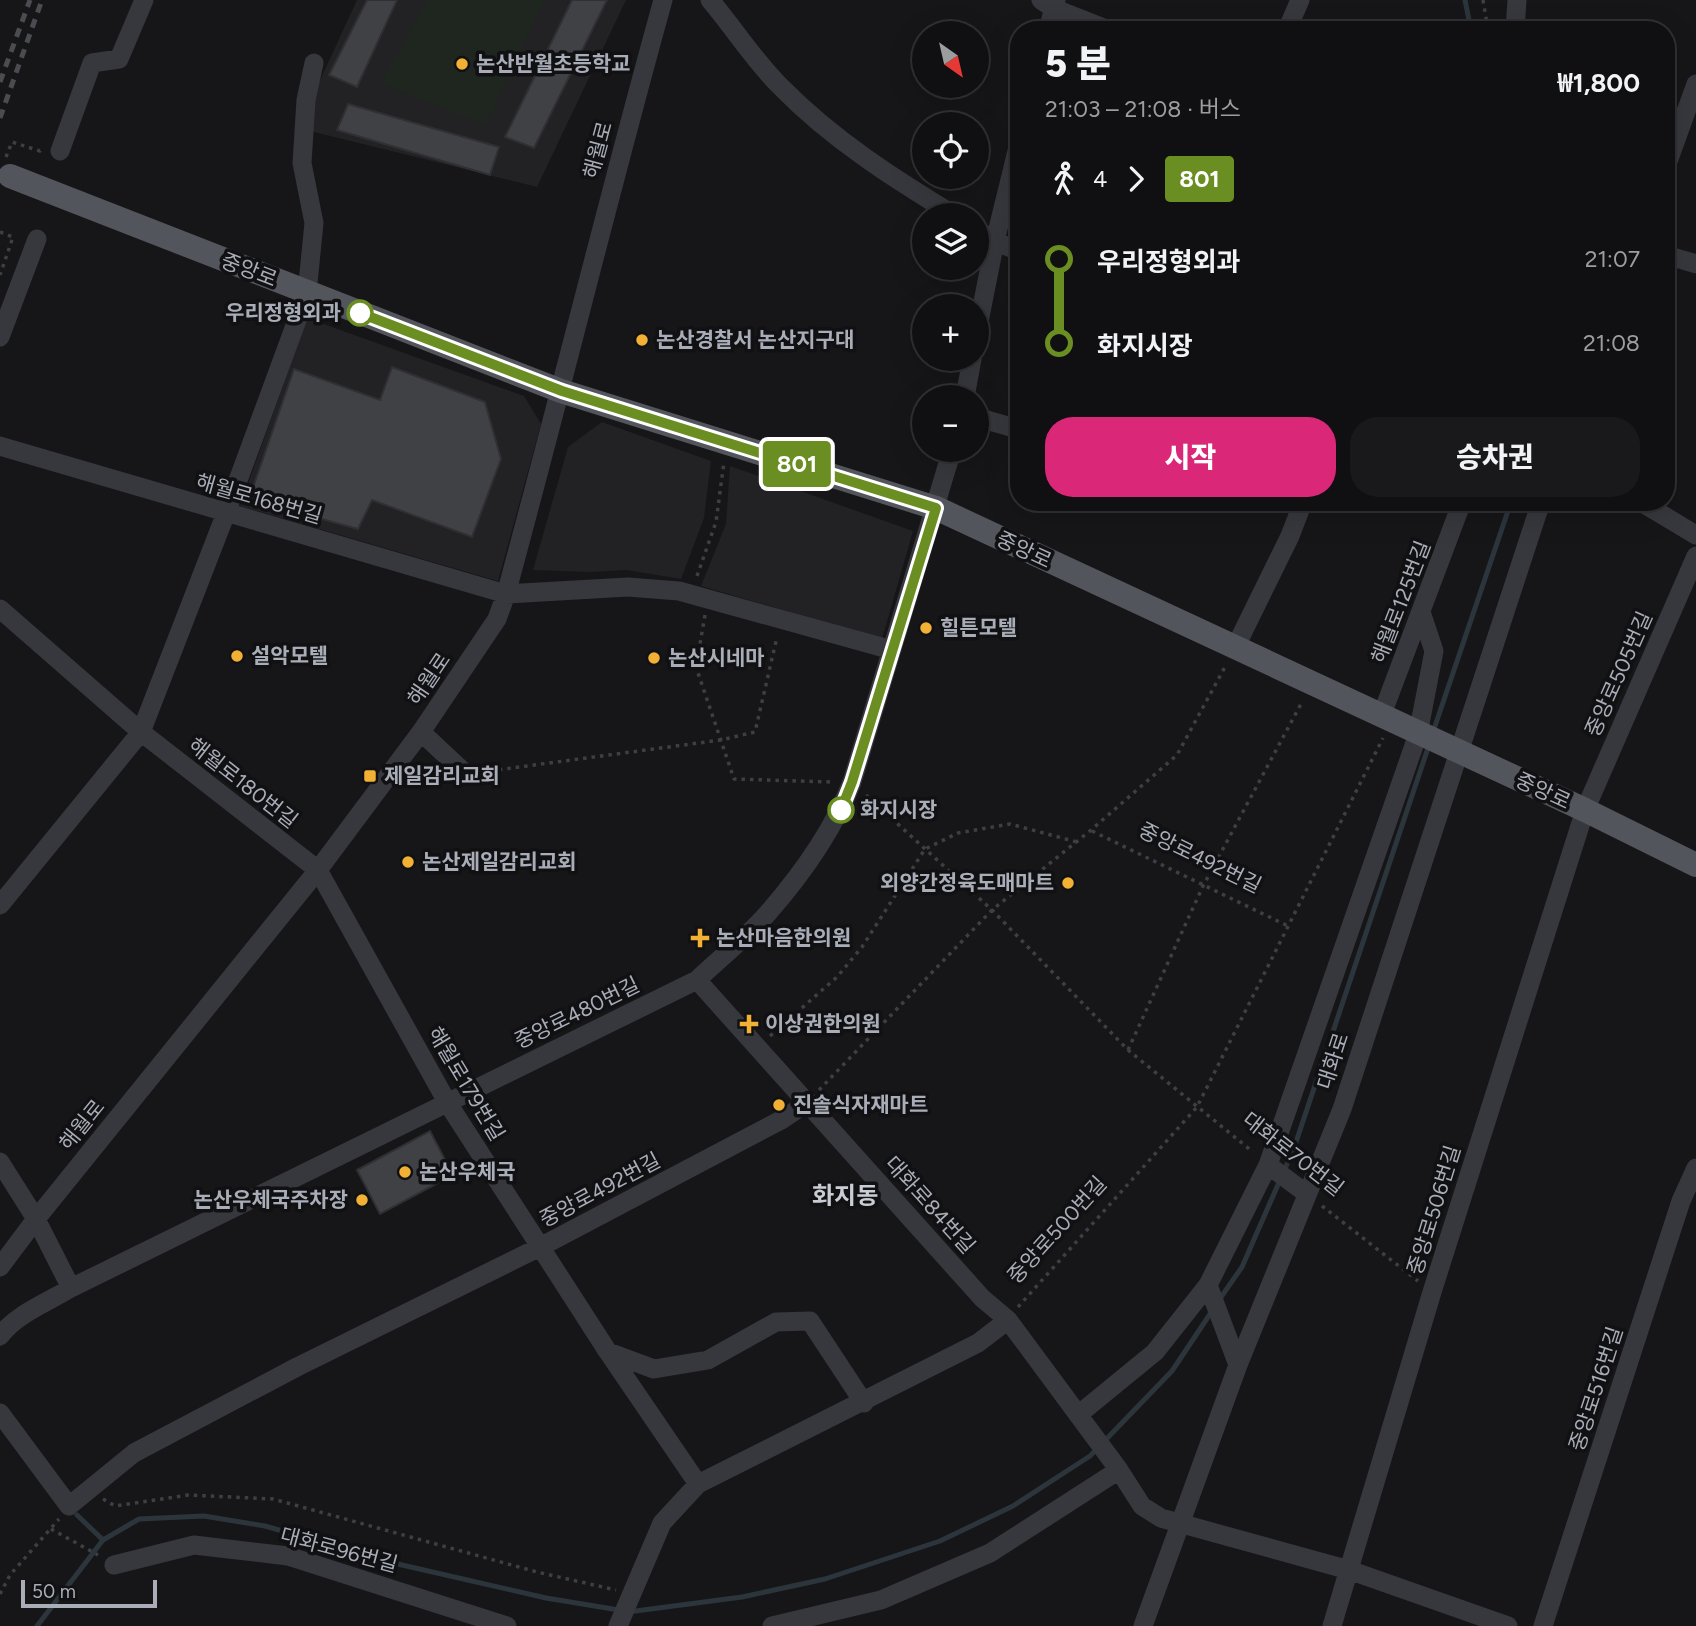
<!DOCTYPE html>
<html lang="ko">
<meta charset="utf-8">
<style>
:root{--surface:#101012;--page:#19191b;--text:#f1f3f6;--muted:#9c9d9f;--line:#303032;--accent:#db2777}
body{margin:0;font-family:Figtree,"Noto Sans KR",sans-serif;background:var(--page);color:var(--text);height:100vh;display:flex;flex-direction:column;font-size:26px;white-space:nowrap}
*{box-sizing:border-box;margin:0}
p{font-size:23px;color:var(--muted)}
.icon{flex:none;width:38px;height:38px;fill:none;stroke:currentColor;stroke-width:2;stroke-linecap:round;stroke-linejoin:round}
.map{position:relative;flex:1;overflow:hidden}
.sheet{position:absolute;left:1010px;top:21px;width:665px;height:490px;display:flex;flex-direction:column;background:var(--surface);border-radius:28px;box-shadow:0 7px 28px #0002,0 0 0 2px var(--line)}
.sheet>*{flex:none}
.badge{padding:0 14px;border-radius:5px;font-size:24px;line-height:46px}
.needle{width:46px;rotate:146deg}
.buttons{position:absolute;left:912px;top:21px;display:grid;gap:14px}
.buttons a{display:grid;place-items:center;width:77px;height:77px;border-radius:50%;background:var(--surface);box-shadow:0 7px 28px #0002,0 0 0 2px var(--line);font-size:35px}
.scale{position:absolute;left:21px;bottom:18px;width:136px;box-sizing:border-box;padding-left:7px;border:4px solid #a8adb8;border-top:0;font-size:19px;line-height:24px;white-space:nowrap;color:#a8adb8;-webkit-text-stroke:5px #111113;paint-order:stroke}
.map>.badge{position:absolute;translate:-50% -50%;box-shadow:0 0 0 4px #fff}
.legs{display:flex;align-items:center;gap:10px;height:77px;padding:0 35px;font-size:23px}
.legs p{margin-inline-start:auto}
.summary{display:flex;align-items:center;justify-content:space-between;height:119px;padding:0 35px}
h1{font-size:38px;font-weight:800;line-height:52px}
.cta{display:flex;gap:14px;margin-top:auto;padding:14px 35px}
.cta a{flex:1;height:80px;border-radius:28px;background:var(--accent);color:#fff;font-size:28px;font-weight:800;line-height:80px;text-align:center}
.cta a+a{background:var(--page);color:var(--text)}
ul{padding:0 35px;list-style:none}
li{display:flex;align-items:center;gap:24px;height:84px;font-size:26px}
li i{display:grid;place-items:center;width:10px;height:100%;margin:0 9px;background:currentColor}
li i::after{content:'';width:18px;height:18px;margin:-9px;border:5px solid;border-radius:50%;background:var(--surface)}
li p{margin-inline-start:auto}
li:first-child i{background:linear-gradient(#0000 50%,currentColor 0)}
li:last-child i{background:linear-gradient(currentColor 50%,#0000 0)}
.map>svg:first-child{display:block}
.built{fill:#222225}
.green{fill:#1e261f}
.lines{fill:none;stroke-linecap:round;stroke-linejoin:round}
.stream{stroke:#2c353c;stroke-width:5}
.building{fill:#404145;stroke:#303034;stroke-width:2}
.path{stroke:#3d3f44;stroke-width:3.5;stroke-dasharray:3.5 5;stroke-linecap:butt}
.minor{stroke:#37383d;stroke-width:19}
.major{stroke:#53555c;stroke-width:24}
.rail{stroke:#4a4c52;stroke-width:5;stroke-dasharray:9 7;stroke-linecap:butt}
.line-1-casing{stroke:#fff;stroke-width:16}
.line-1{stroke:#6b8e23;stroke-width:10}
.poi-dot{fill:#f2b134;stroke:#111113;stroke-width:2.5}
.stop-1-dot{fill:#fff;stroke:#6b8e23;stroke-width:3.5}
.labels{text-anchor:middle;stroke-width:7;stroke-linejoin:round;paint-order:stroke}
.poi-label{font-size:21px;font-weight:bold;fill:#a8adb8;stroke:#111113;text-anchor:start}
.street-label{font-size:21px;fill:#a8adb8;stroke:#111113}
.stop-label{font-size:21px;font-weight:bold;fill:#a8adb8;stroke:#111113;text-anchor:end}
.quarter-label{font-size:24px;font-weight:bold;fill:#c9ccd4;stroke:#111113}
</style>
<div class="map">
<svg width="1696" height="1626" viewBox="0 0 1696 1626">
<rect width="100%" height="100%" fill="#161618"/>
<path class="built" d="M357 0H626L537 187 298 128Z
M307 318 524 396 541 424 498 581 240 506Z
M602 422 711 461 704 518 681 579 627 570 589 572 533 570 568 447Z
M730 466 913 531 882 639 701 586 726 524Z"/>
<path class="green" d="M427 0H544L486 125 381 84Z"/>
<g class="lines">
<path class="stream" d="M1465 0 1471 30
M1433 732 1511 502
M1219 1300 1242 1267 1294 1148 1429 745
M77 1515 103 1540
M628 1612 742 1597 825 1579 940 1541 1013 1506 1090 1456 1172 1371 1212 1311
M37 1626 103 1540 139 1519 204 1516 265 1526 402 1565 546 1598 619 1610"/>
</g>
<path class="building" d="M367 0H397L357 87 329 75Z
M572 0H607L534 148 505 137Z
M348 104 499 147 490 175 337 130Z
M392 367 485 402 501 459 472 537 372 500 358 529 249 499 294 369 380 400Z
M430 1131 453 1175 380 1214 357 1170Z"/>
<g class="lines">
<path class="path" d="M1483 0 1488 30
M6 157 12 142 40 151 41 149
M0 232 13 237 0 275
M697 576 716 522 724 462
M705 615 696 667 734 779 831 782
M482 772 721 740 755 732 777 637
M866 795 992 910 1128 1050 1253 1152
M1092 831 1288 926
M770 1036 837 977 862 947 925 849 958 833 1010 824 1077 842
M1128 1050 1203 886 1302 702
M819 1090 992 910 1091 830 1177 755 1226 665
M1322 1206 1418 1281
M1018 1307 1197 1107 1383 738
M103 1499 115 1506 188 1495 273 1499 537 1572 616 1590
M51 1529 98 1555
M0 1594 10 1575 59 1519"/>
<path class="minor" d="M710 0C734 28 755 62 782 88 832 139 893 178 954 215
M1041 0 1053 8 1109 30
M1048 30 1056 0
M1287 30 1300 0
M1515 30 1517 0
M60 151 92 63 119 59 144 0
M1666 167 1696 84
M976 229 995 241 1018 251
M1666 255 1696 264
M0 337 37 239
M976 337 995 241 1018 147
M965 397 972 359
M976 417 1018 429
M0 446 506 594 628 587 679 591 892 650
M1641 502 1696 535
M0 609 141 732 318 870 447 1102 608 1352 698 1484
M1235 648 1290 536 1303 502
M1381 717 1462 502
M421 732 466 774
M0 905 141 732 226 513 307 293 314 223 302 163 306 100 314 63
M697 980 982 1298 1008 1320 1119 1470 1142 1506 1161 1518 1349 1570 1508 1626
M0 1162 36 1219 71 1288
M1268 1165 1307 1194
M0 1267 36 1219 318 870 421 732 497 619 506 594C560 396 608 198 663 0
M1208 1285 1238 1365
M0 1336C16 1314 48 1302 71 1288L697 980C720 958 747 937 768 913 802 874 833 831 852 782L952 450
M608 1352 654 1369 708 1360 776 1322 810 1321 864 1403
M0 1413 69 1506 134 1453 297 1367 542 1246 783 1119 808 1102
M1078 1415 1155 1352 1208 1285 1268 1165 1418 734 1434 651 1422 615
M114 1565 194 1545 288 1556 507 1626
M618 1626 662 1523 698 1484 978 1343 1008 1320
M772 1626 881 1600 990 1553 1119 1470
M1143 1626 1238 1365 1342 1109 1541 502
M1332 1626 1432 1292 1585 810 1696 556
M1543 1626 1681 1201 1696 1168"/>
<path class="major" d="M10 176 561 391 936 508 1585 810 1696 865"/>
<path class="rail" d="M0 82 30 0
M0 118 42 0"/>
</g>
<g class="lines">
<defs>
<path id="line-1" d="M360 313 562 391 936 508 852 782 841 810"/>
</defs>
<use href="#line-1" class="line-1-casing"/>
<use href="#line-1" class="line-1"/>
</g>
<g class="poi-dot">
<circle cx="462" cy="64" r="7"/>
<circle cx="642" cy="340" r="7"/>
<circle cx="926" cy="628" r="7"/>
<circle cx="237" cy="656" r="7"/>
<circle cx="654" cy="658" r="7"/>
<rect x="363" y="769" width="14" height="14" rx="3.5"/>
<circle cx="408" cy="862" r="7"/>
<circle cx="1068" cy="883" r="7"/>
<path d="M696.5 927.5h7v7h7v7h-7v7h-7v-7h-7v-7h7z"/>
<path d="M745.5 1013.5h7v7h7v7h-7v7h-7v-7h-7v-7h7z"/>
<circle cx="779" cy="1105" r="7"/>
<circle cx="405" cy="1172" r="7"/>
<circle cx="362" cy="1200" r="7"/>
</g>
<g class="stop-1-dot">
<circle cx="360" cy="313" r="12"/>
<circle cx="841" cy="810" r="12"/>
</g>
<g class="labels">
<g class="poi-label">
<text x="476" y="71">논산반월초등학교</text>
<text x="656" y="347">논산경찰서 논산지구대</text>
<text x="940" y="635">힐튼모텔</text>
<text x="251" y="663">설악모텔</text>
<text x="668" y="665">논산시네마</text>
<text x="384" y="783">제일감리교회</text>
<text x="422" y="869">논산제일감리교회</text>
<text x="1054" y="890" text-anchor="end">외양간정육도매마트</text>
<text x="716" y="945">논산마음한의원</text>
<text x="765" y="1031">이상권한의원</text>
<text x="793" y="1112">진솔식자재마트</text>
<text x="419" y="1179">논산우체국</text>
<text x="348" y="1207" text-anchor="end">논산우체국주차장</text>
</g>
<g class="street-label">
<text transform="translate(598 150) rotate(-75)" y="7">해월로</text>
<text transform="translate(249 270) rotate(21)" y="7">중앙로</text>
<text transform="translate(259 499) rotate(16)" y="7">해월로168번길</text>
<text transform="translate(1024 550) rotate(25)" y="7">중앙로</text>
<text transform="translate(1401 602) rotate(-69)" y="7">해월로125번길</text>
<text transform="translate(1619 674) rotate(-66)" y="7">중앙로505번길</text>
<text transform="translate(429 679) rotate(-56)" y="7">해월로</text>
<text transform="translate(243 783) rotate(38)" y="7">해월로180번길</text>
<text transform="translate(1543 791) rotate(25)" y="7">중앙로</text>
<text transform="translate(1200 858) rotate(26)" y="7">중앙로492번길</text>
<text transform="translate(577 1013) rotate(-26)" y="7">중앙로480번길</text>
<text transform="translate(1333 1061) rotate(-72)" y="7">대화로</text>
<text transform="translate(466 1084) rotate(59)" y="7">해월로179번길</text>
<text transform="translate(82 1125) rotate(-51)" y="7">해월로</text>
<text transform="translate(1293 1154) rotate(38)" y="7">대화로70번길</text>
<text transform="translate(600 1190) rotate(-28)" y="7">중앙로492번길</text>
<text transform="translate(930 1205) rotate(48)" y="7">대화로84번길</text>
<text transform="translate(1434 1210) rotate(-73)" y="7">중앙로506번길</text>
<text transform="translate(1057 1230) rotate(-48)" y="7">중앙로500번길</text>
<text transform="translate(1596 1389) rotate(-72)" y="7">중앙로516번길</text>
<text transform="translate(339 1550) rotate(15)" y="7">대화로96번길</text>
</g>
<g class="stop-label">
<text x="341" y="320">우리정형외과</text>
<text x="860" y="817" text-anchor="start">화지시장</text>
</g>
<g class="quarter-label">
<text x="845" y="1204">화지동</text>
</g>
</g>
</svg>
<div class="buttons">
<a><svg class="needle" viewBox="-14 -14 28 28"><path d="M0-13l5 13h-10z" fill="#e53935"/><path d="M0 13l5-13h-10z" fill="#9c9d9f"/></svg></a>
<a><svg class="icon" aria-label="locate" viewBox="0 0 24 24"><circle cx="12" cy="12" r="6"/><path d="M12 2v4M12 18v4M2 12h4M18 12h4"/></svg></a>
<a><svg class="icon" aria-label="layers" viewBox="0 0 24 24"><path d="M12 4l9 5-9 5-9-5zM3 14l9 5 9-5"/></svg></a>
<a>+</a>
<a>−</a>
</div>
<div class="scale">50 m</div>
<b class="badge" style="left:797px;top:464px;background:#6b8e23;color:#fff">801</b>
<section class="sheet">
<div class="summary"><div><h1>5 분</h1><p>21:03 – 21:08 · 버스</p></div><b>₩1,800</b></div>
<div class="legs"><svg class="icon" aria-label="walk" viewBox="0 0 24 24"><circle cx="13" cy="4" r="2"/><path d="M13 8l-2 6 4 7M11 14l-3 7M7 12l3-4h3l4 4"/></svg>4<svg class="icon" aria-label="forward" viewBox="0 0 24 24"><path d="M9 5l7 7-7 7"/></svg><b class="badge" style="background:#6b8e23;color:#fff">801</b></div>
<ul>
<li><i style="color:#6b8e23"></i><b>우리정형외과</b><p>21:07</p></li>
<li><i style="color:#6b8e23"></i><b>화지시장</b><p>21:08</p></li>
</ul>
<div class="cta"><a>시작</a><a>승차권</a></div>
</section>
</div>
